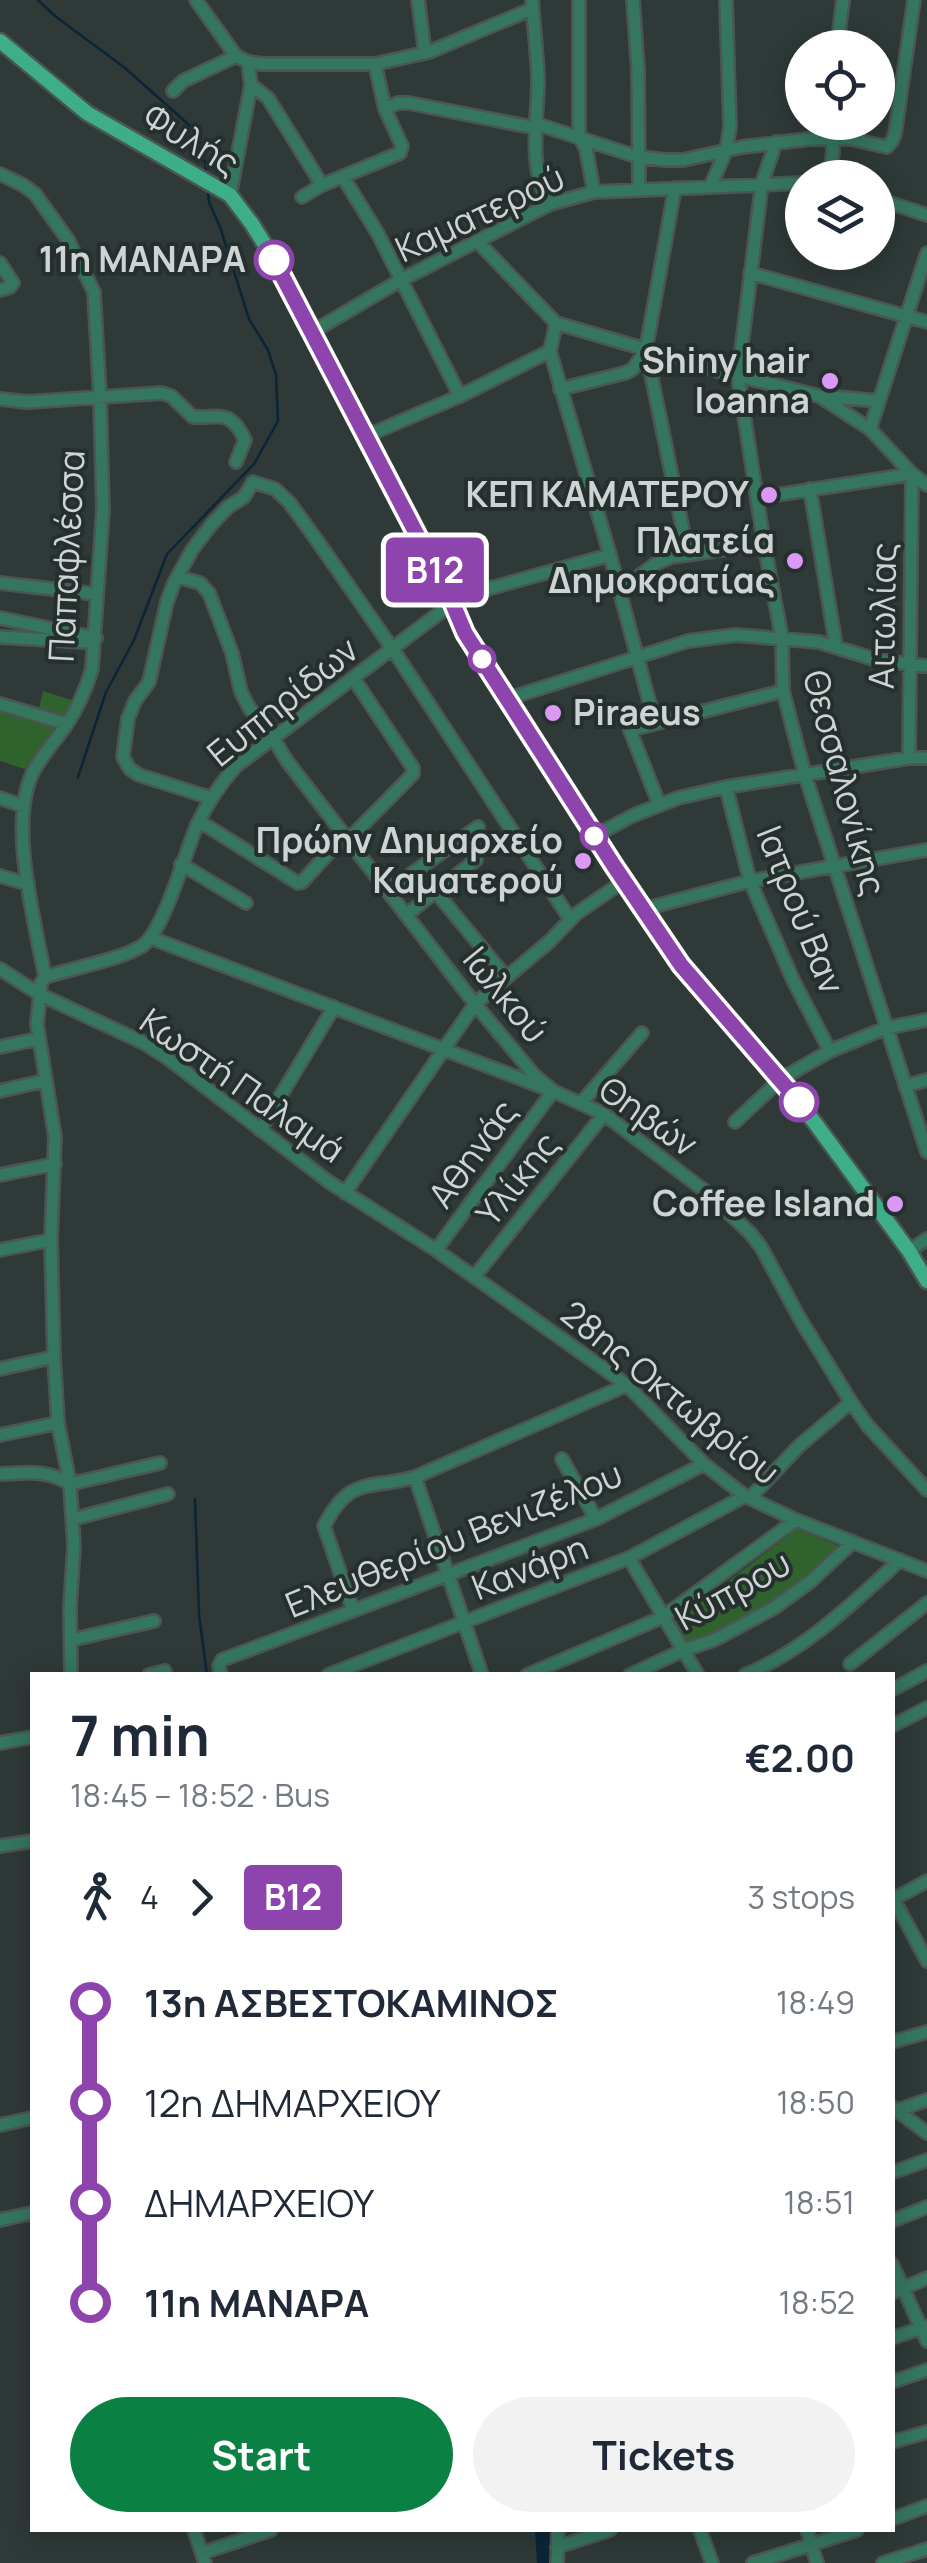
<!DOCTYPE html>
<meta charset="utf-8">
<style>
:root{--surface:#fff;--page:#f2f2f3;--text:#1f2937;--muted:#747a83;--accent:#0b8043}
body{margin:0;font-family:Manrope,sans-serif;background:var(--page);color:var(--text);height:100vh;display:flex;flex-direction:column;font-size:38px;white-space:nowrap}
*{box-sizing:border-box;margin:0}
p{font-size:32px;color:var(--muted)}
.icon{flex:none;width:55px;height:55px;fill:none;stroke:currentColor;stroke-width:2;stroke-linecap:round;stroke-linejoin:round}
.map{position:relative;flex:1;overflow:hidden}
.panel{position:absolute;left:30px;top:1672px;width:865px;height:860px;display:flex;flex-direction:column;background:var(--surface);border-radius:0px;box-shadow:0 5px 25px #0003}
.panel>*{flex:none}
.badge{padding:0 20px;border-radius:8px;font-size:35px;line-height:65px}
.buttons{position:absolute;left:785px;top:30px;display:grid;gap:20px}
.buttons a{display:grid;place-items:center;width:110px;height:110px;border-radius:50%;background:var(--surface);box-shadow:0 5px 25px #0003;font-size:50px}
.map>.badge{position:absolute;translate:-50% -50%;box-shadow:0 0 0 5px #fff}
.legs{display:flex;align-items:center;gap:15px;height:110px;padding:0 40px;font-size:32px}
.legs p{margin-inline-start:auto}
.summary{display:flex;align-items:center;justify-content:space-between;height:170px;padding:0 40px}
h1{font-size:55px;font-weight:700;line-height:75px}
.cta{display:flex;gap:20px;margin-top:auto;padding:20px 40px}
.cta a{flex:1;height:115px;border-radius:60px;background:var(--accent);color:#fff;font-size:40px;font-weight:700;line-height:115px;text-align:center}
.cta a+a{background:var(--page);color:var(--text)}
ul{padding:0 40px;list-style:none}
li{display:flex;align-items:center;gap:35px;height:100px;font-size:38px}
li i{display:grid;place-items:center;width:15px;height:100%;margin:0 12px;background:currentColor}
li i::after{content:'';width:25px;height:25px;margin:-12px;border:8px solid;border-radius:50%;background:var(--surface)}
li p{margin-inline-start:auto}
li:first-child i{background:linear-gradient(#0000 50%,currentColor 0)}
li:last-child i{background:linear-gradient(currentColor 50%,#0000 0)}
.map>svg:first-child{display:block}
.green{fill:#2f622c}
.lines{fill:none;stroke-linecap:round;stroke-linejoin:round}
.stream{stroke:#0c2536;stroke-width:2.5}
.river{stroke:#0c2536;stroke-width:18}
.minor-casing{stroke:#4b5554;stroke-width:16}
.major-casing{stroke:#4b5554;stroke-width:19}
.minor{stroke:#35765e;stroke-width:11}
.major{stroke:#3dae88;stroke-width:14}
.line-1-casing{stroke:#fff;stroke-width:22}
.line-1{stroke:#8e44ad;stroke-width:15}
.stop-1-dot{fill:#fff;stroke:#8e44ad;stroke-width:5}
.poi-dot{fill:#db99f5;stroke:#252f2e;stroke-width:4}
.labels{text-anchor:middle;stroke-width:8;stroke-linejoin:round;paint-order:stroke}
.street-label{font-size:35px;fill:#ced4d3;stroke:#252f2e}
.stop-label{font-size:35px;font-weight:bold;fill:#ced4d3;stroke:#252f2e;text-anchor:end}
.poi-label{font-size:35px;font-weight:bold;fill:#ced4d3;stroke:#252f2e;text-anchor:end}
</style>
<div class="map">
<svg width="927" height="2563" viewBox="0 0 927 2563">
<rect width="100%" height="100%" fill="#2e3938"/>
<path class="green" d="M43 691 84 704 40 774 0 761V707L37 717Z
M797 1529 839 1546C798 1593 745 1618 690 1645L673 1623Z"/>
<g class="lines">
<path class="stream" d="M38 0 55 16 125 68 197 132V149L205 162 206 170
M78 777 106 692 134 640 167 554 254 464 278 421 276 375 268 350 249 319 220 227 209 202 208 191
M195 1499 199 1615 207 1675"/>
<path class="river" d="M544 2530 546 2563"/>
<defs>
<path id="minor" d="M196 0 236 56 248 62 263 64H375L429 52 532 9
M418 0 425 53
M532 0C534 26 537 53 538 79 538 119 527 169 550 204
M579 0V136L586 149 594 192
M633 0 638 70 639 189
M837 48 843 0
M251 85 268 98 322 185
M173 91 183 81 236 56
M385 109 398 103H409L536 128
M537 124 638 157 665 160H683L742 147 809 139H851L887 147 892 141 895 134 914 0
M776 142 762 183 738 376 764 544 782 638 783 691 805 775 927 1152
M0 174 23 185 35 194 68 240 94 292 100 397 103 510 92 669C86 689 78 708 66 725 56 740 43 754 34 770 7 821 35 921 45 977L41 983 37 1024 55 1137 51 1240 54 1357 58 1423 70 1484 74 1546 70 1607 71 1675
M343 177 378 234 460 396
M829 178 833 152 832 122
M711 185 726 151 730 127 726 0
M675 188 646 349 688 555
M230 195 251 85 248 62
M302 197 322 185 400 153 402 146 385 109 375 64
M878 199 927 215
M477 241 556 323 723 372 819 396 870 429 912 474 927 485
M0 263 13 283 10 287 0 290
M750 273 927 322
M556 323 550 351 610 555 655 723
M312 332 401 280 550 204 594 192 802 183
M560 389 625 373 633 369 646 349
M824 396 878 401
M0 399 27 402 162 393 171 396 193 417C221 418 230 409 245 440L236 462
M870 429 927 253
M366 436 460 396 550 351
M810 489 836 646
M757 498 912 474
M178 577 200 583 209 593 232 653 241 692 250 709 266 726 287 761 475 1004 535 1076 553 1091 436 1250
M0 583 96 594
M618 583 634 580 655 564 671 557 764 544
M0 618 96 638
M0 637 86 642
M507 699 688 641 736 635 819 642 877 660 927 666
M0 704 67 724
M909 758 912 474
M726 787 750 881 793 980 830 1051
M0 798 23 806
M211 798 139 775 130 769 123 757 128 718 135 701 149 682 167 602 174 583 192 550 211 525 228 507 244 497 253 482 275 489 289 502 316 539 392 648 570 919
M659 804 630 730 783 691
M199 821 298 883 302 882 344 836
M594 836 634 815 678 798 726 787 909 758H927
M347 841 413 774V768L354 679
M181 864 246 903
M0 876 28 884
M387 891 478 827
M436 892 506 977
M644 909 750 881 927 850
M406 915 476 860
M151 938 553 1091 604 1114 705 1191 750 1233 761 1247 800 1319 851 1402 868 1426 927 1490
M0 969 39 994 144 1043 166 1057 329 1182 436 1250 627 1385 704 1464 745 1496 796 1520 927 1571
M45 977C70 969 122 959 142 946 164 931 185 853 197 825 207 804 220 784 236 766L462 596 610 555
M0 1047 37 1039
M905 1086 927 1080
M0 1091 44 1081
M582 1102 642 1033
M735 1122 781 1079 830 1051 886 1028 927 1020
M260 1130 334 1007
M0 1175 55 1164
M345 1193 475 1004 550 941 576 914 624 881
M0 1250 51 1240
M909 1251 927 1239
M474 1277 604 1114
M0 1369 54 1357
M0 1435 58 1423
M562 1459 596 1519
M0 1474C27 1473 46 1469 70 1484L160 1463
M415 1477 482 1675
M750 1498 799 1446 851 1402
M73 1519 168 1494
M629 1558 698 1675
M353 1610 324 1526C350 1475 369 1490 415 1477L627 1385
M71 1640 154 1621
M850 1664 927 1603
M149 1675 165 1671
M221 1675 219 1666 222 1660 596 1519 704 1464
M328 1675 629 1558 745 1496
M527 1675 663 1617 796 1520
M630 1675 684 1650 714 1640 774 1608 811 1581 853 1542
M745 1675C805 1650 852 1604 900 1560
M892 1690 927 1671
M892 1726 927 1708
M0 1743 32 1737
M0 1846 32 1841
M892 1900 927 1881
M894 1900 927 1961
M892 2042 927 2032
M892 2107 927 2133
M892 2112 927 2100
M0 2125 32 2118
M897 2171 927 2160
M0 2220 32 2213
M892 2221 927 2207
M892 2264 927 2341
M892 2293 927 2278
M892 2338 927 2326
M892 2382 927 2370
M892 2442 927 2432
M892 2519 927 2506
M194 2530 205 2563
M700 2530 712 2563
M807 2530 817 2563
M557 2547 610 2530
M202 2553 271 2530
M557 2563 558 2530
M753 2563 857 2530
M883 2563 927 2549"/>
<path id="major" d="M0 41 87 113 230 195 252 224 275 261 453 602 465 633 614 866 681 965 781 1079 815 1123 909 1251 927 1281"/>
</defs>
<use href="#minor" class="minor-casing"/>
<use href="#major" class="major-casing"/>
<use href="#minor" class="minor"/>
<use href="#major" class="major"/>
</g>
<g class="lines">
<defs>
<path id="line-1" d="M274 260 452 602 465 633 614 866 681 965 799 1102"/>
</defs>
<use href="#line-1" class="line-1-casing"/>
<use href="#line-1" class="line-1"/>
</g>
<g class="stop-1-dot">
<circle cx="274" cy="260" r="18"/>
<circle cx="482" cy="659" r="12"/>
<circle cx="594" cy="836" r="12"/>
<circle cx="799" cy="1102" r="18"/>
</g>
<g class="poi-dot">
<circle cx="830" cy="381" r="10"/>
<circle cx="769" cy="495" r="10"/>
<circle cx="795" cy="561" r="10"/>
<circle cx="553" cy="713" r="10"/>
<circle cx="583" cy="861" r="10"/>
<circle cx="895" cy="1204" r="10"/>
</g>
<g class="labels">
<g class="street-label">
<text transform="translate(191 140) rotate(31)" y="12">Φυλής</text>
<text transform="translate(480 214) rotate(-25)" y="12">Καματερού</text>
<text transform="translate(67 556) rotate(-87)" y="12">Παπαφλέσσα</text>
<text transform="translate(883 616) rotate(-89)" y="12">Αιτωλίας</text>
<text transform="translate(283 702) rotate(-39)" y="12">Ευπηρίδων</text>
<text transform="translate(844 783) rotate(75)" y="12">Θεσσαλονίκης</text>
<text transform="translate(800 910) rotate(68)" y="12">Ιατρού Βαν</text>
<text transform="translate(505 995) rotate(51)" y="12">Ιωλκού</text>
<text transform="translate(242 1086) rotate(35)" y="12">Κωστή Παλαμά</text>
<text transform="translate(648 1117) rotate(35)" y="12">Θηβών</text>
<text transform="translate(473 1154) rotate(-54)" y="12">Αθηνάς</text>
<text transform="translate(518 1179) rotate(-51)" y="12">Υλίκης</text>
<text transform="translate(670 1393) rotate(39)" y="12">28ης Οκτωβρίου</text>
<text transform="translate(454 1540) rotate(-22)" y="12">Ελευθερίου Βενιζέλου</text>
<text transform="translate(530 1568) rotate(-21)" y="12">Κανάρη</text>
<text transform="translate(733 1591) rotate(-29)" y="12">Κύπρου</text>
</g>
<g class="stop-label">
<text x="246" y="272">11η ΜΑΝΑΡΑ</text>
</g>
<g class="poi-label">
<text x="810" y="373">Shiny hair<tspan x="810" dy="40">Ioanna</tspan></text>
<text x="749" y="507">ΚΕΠ ΚΑΜΑΤΕΡΟΥ</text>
<text x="775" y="553">Πλατεία<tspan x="775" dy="40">Δημοκρατίας</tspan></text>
<text x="573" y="725" text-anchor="start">Piraeus</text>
<text x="563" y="853">Πρώην Δημαρχείο<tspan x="563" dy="40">Καματερού</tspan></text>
<text x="875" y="1216">Coffee Island</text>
</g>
</g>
</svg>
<div class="buttons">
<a><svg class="icon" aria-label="locate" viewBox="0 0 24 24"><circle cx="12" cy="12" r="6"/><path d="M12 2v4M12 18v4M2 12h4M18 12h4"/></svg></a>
<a><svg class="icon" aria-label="layers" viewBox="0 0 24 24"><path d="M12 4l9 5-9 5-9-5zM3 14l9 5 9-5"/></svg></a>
</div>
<b class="badge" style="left:435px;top:570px;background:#8e44ad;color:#fff">Β12</b>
<section class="panel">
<div class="summary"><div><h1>7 min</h1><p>18:45 – 18:52 · Bus</p></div><b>€2.00</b></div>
<div class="legs"><svg class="icon" aria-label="walk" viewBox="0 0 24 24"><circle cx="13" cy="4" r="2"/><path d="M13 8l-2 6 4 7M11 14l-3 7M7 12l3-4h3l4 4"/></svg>4<svg class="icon" aria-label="forward" viewBox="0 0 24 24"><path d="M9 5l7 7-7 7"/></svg><b class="badge" style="background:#8e44ad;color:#fff">Β12</b><p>3 stops</p></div>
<ul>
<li><i style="color:#8e44ad"></i><b>13η ΑΣΒΕΣΤΟΚΑΜΙΝΟΣ</b><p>18:49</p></li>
<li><i style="color:#8e44ad"></i><span>12η ΔΗΜΑΡΧΕΙΟΥ</span><p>18:50</p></li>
<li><i style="color:#8e44ad"></i><span>ΔΗΜΑΡΧΕΙΟΥ</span><p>18:51</p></li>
<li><i style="color:#8e44ad"></i><b>11η ΜΑΝΑΡΑ</b><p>18:52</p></li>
</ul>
<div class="cta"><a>Start</a><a>Tickets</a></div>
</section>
</div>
